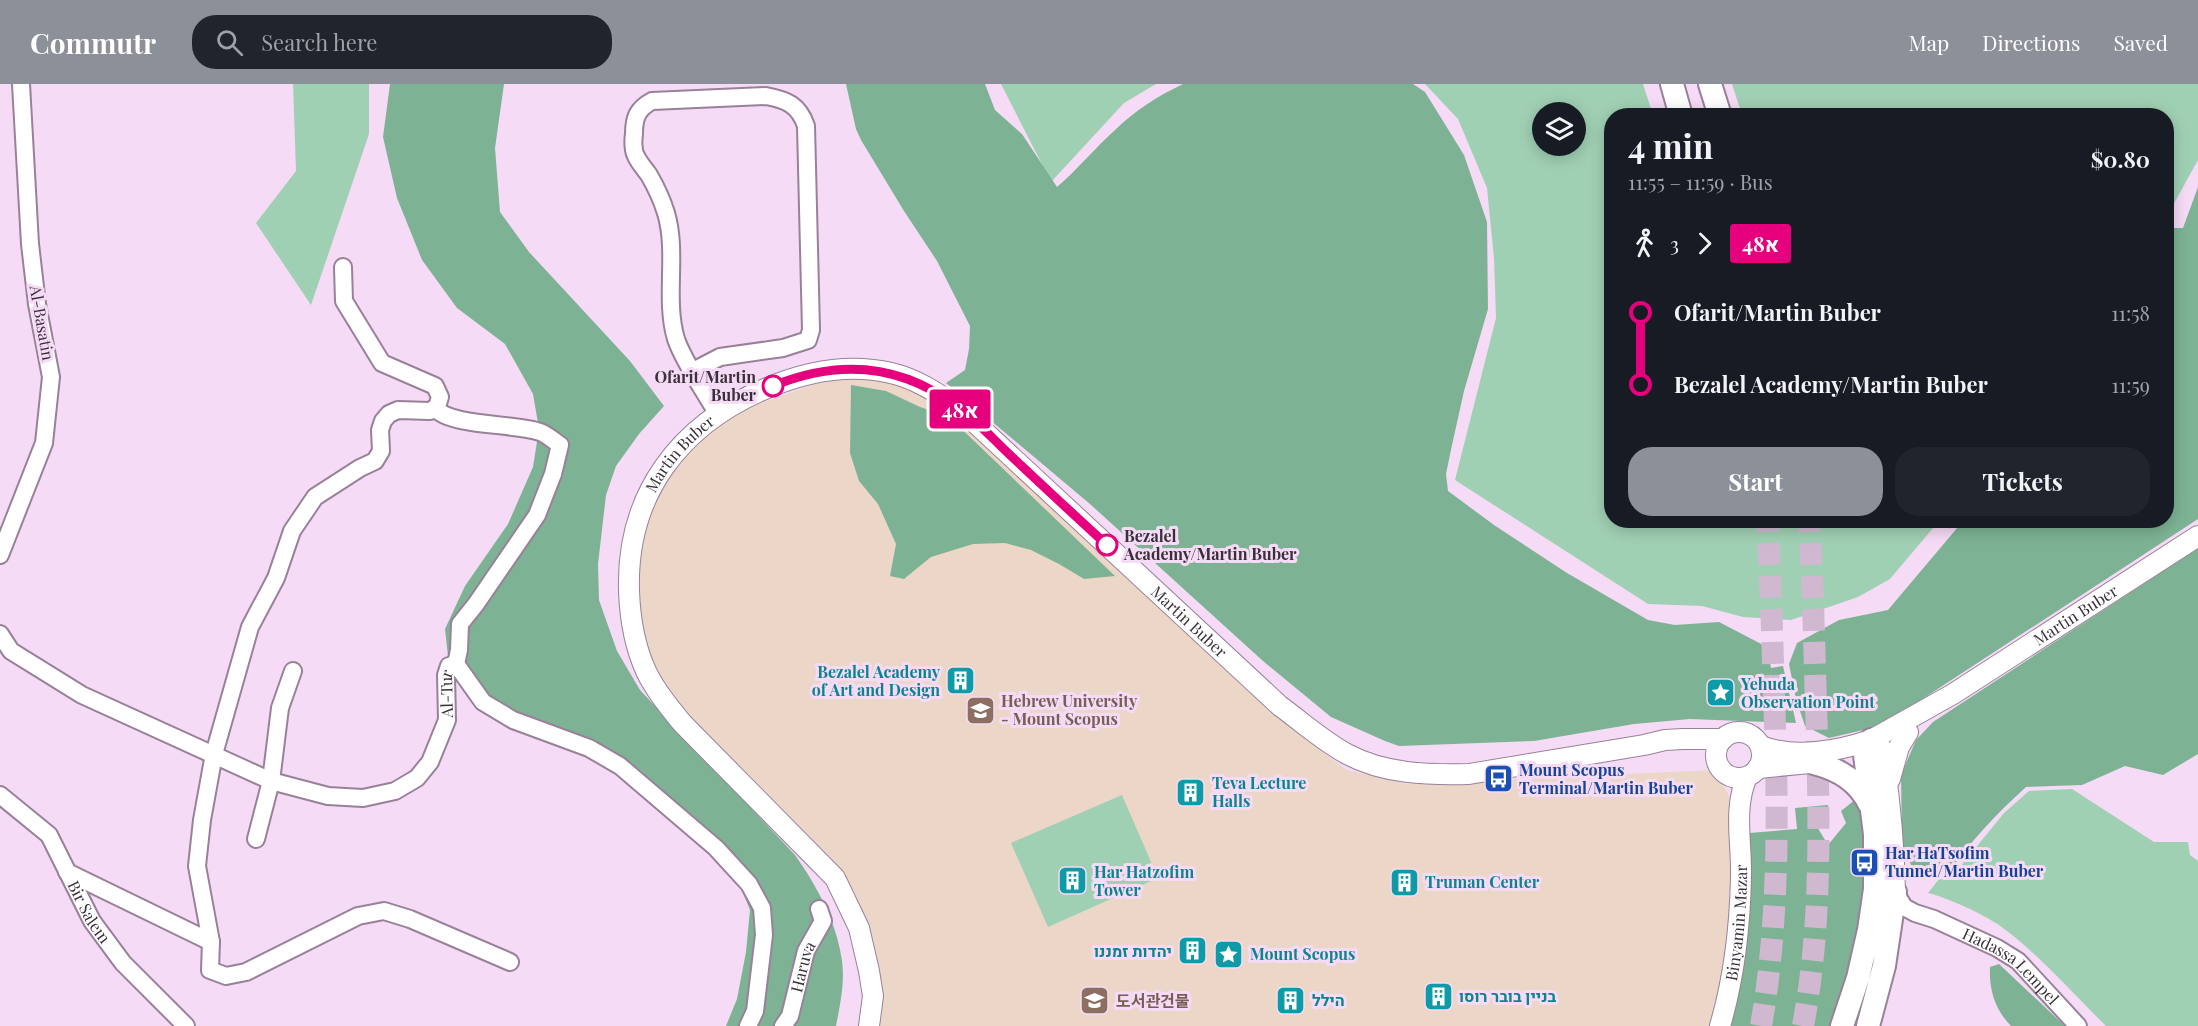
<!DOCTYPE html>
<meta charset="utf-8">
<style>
:root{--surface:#171b24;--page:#20242c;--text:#f1f3f6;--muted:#9ea1a6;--accent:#8c9099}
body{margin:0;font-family:"Playfair Display","Noto Sans KR",Heebo,serif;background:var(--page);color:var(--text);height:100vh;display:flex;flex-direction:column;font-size:22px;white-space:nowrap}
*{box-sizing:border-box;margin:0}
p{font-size:20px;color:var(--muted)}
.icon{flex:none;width:33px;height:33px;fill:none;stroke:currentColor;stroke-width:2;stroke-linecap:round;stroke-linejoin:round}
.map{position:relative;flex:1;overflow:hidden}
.sheet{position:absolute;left:1604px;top:24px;width:570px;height:420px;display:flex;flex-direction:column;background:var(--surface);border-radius:24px;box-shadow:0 3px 15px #0003}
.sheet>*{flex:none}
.badge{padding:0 12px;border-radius:4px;font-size:21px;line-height:39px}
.buttons{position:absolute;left:1532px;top:18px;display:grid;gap:12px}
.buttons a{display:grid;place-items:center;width:54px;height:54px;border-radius:50%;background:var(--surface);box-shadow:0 3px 15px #0003;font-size:30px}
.map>.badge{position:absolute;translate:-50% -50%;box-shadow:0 0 0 3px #fff}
.legs{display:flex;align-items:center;gap:9px;height:66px;padding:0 24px;font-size:20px}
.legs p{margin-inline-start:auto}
.summary{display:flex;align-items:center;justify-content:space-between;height:102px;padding:0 24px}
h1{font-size:33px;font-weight:700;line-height:45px}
.primary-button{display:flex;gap:12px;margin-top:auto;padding:12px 24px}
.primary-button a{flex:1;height:69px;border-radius:24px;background:var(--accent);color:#fff;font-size:24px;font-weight:700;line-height:69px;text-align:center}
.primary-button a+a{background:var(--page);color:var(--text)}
ul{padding:0 24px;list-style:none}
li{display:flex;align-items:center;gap:21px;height:72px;font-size:22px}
li i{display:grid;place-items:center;width:9px;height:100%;margin:0 8px;background:currentColor}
li i::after{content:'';width:15px;height:15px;margin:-8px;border:4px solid;border-radius:50%;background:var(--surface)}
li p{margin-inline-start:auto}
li:first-child i{background:linear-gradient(#0000 50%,currentColor 0)}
li:last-child i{background:linear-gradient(currentColor 50%,#0000 0)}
header{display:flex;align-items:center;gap:36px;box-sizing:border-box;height:84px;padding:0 30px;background:var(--accent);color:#fff}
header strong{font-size:28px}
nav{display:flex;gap:33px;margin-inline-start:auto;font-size:21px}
.search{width:420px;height:54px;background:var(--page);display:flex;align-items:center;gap:15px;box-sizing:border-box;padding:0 21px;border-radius:24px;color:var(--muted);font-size:22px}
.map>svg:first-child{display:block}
.education{fill:#ebd6c8}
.green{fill:#a0d0b4;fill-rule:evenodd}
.forest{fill:#7db394}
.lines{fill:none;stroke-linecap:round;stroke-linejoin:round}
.secondary-tunnel{stroke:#d0b9d0;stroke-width:22;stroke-dasharray:22 11;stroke-linecap:butt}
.minor-casing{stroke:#998199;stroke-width:20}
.tertiary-casing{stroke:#998199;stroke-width:22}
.secondary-casing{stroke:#998199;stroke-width:26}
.minor{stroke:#fff;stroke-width:16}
.tertiary{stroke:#fff;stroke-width:20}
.secondary{stroke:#fff;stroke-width:22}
.line-1-casing{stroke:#fff;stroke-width:14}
.line-1{stroke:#e6007e;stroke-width:9}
.stop-1-dot{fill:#fff;stroke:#e6007e;stroke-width:3}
.labels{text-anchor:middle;stroke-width:6;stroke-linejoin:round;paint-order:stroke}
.street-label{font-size:16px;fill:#3a303a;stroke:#f5dbf5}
.stop-label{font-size:16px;font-weight:bold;fill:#3a303a;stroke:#f5dbf5;text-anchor:end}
.culture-label{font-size:16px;font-weight:bold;fill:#0d838f;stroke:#f5dbf5;text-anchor:start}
.education-label{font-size:16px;font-weight:bold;fill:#785e54;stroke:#f5dbf5;text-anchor:start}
.transit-label{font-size:16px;font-weight:bold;fill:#164399;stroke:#f5dbf5;text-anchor:start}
</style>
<header>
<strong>Commutr</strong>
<div class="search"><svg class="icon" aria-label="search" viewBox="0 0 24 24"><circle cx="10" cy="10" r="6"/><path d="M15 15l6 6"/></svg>Search here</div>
<nav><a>Map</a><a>Directions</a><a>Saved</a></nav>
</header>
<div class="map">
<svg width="2198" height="942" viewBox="0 0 2198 942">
<rect width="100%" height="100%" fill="#f5dbf5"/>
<path class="education" d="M866 292 891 299 921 310 950 330 1070 441 1325 670 1347 686 1407 700 1715 686 1729 712 1734 804 1729 887 1714 942H858L864 919 853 814 837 780 697 641 673 611 654 579 642 543 638 509V470L644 439 675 380 701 354 743 325 818 299Z"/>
<path class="green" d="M293 0H369V50L311 221 256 139 296 87Z
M1001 0H1156L1124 19 1051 98Z
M1425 0H1643L1653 31 1611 32V436L1939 437 1890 495 1858 513 1791 536 1743 533 1702 522 1648 520 1455 396 1496 234 1494 174 1487 104 1458 35ZM1542 28H1575V62H1542Z
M1732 0H2198V76L2166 134V32L1742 31Z
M2072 705 2154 758H2188L2190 771 2198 777V942H2106C2071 908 2038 869 1999 841 1981 829 1948 814 1928 809L1939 795 1951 794 2004 729 2029 707Z
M1122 711 1158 794 1048 843 1011 759Z"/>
<path class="forest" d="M390 0H504L495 64 500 128 529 168 630 277 664 322 639 350 616 382 606 411 598 480 599 516 617 567 640 606 795 771C817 802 837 839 842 877 845 899 840 921 836 942H726L737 915 746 868 750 826 739 799 707 760 589 659 496 622 465 597 448 572 445 545 465 502 508 440 533 383 539 345 533 310 505 260 457 224 422 176 397 114 383 53Z
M846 0H985L995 26 1022 50 1057 103C1078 85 1094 65 1114 47 1134 27 1158 12 1183 0H1413L1425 8 1464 71 1487 138 1488 225 1464 307 1452 361 1446 390 1448 407 1494 441 1567 489 1648 536 1675 541 1719 538 1767 563 1771 584 1783 582 1796 639 1690 635 1634 640 1534 657 1399 662 1385 657 1331 633 1263 577 1090 420 946 299 965 286 969 265 970 242 937 177 904 127 861 56 856 45Z
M2198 103V435L1904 627 1872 644 1829 654 1805 642 1796 615 1789 580 1797 559 1839 536 1888 526 1963 437 2166 436V144H2183Z
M851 301 886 307 920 323 949 333 1115 492 1084 495 1059 480 1031 466 1005 459 973 460 931 473 904 495 890 492 896 460 878 420 859 397 850 369Z
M2198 464V670L2163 691 2125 682 2082 701 2026 703C1996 730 1970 758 1947 791L1928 790 1912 783 1902 760 1901 691 1916 656 1933 638Z
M1856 715 1866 742 1864 823 1853 881 1834 942H1726L1749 749 1797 745 1795 724 1828 721V729L1816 741 1828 761 1846 739 1841 727Z
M1999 880 2065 942H2011C1995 926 1989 906 1990 883Z"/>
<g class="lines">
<path class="secondary-tunnel" d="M1761 942C1780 833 1778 720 1774 610 1772 552 1771 494 1767 436
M1803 942C1823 836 1819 726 1816 619 1814 558 1813 497 1809 436"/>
<defs>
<g id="minor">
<path d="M693 287 720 273 783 264 808 256 811 246 806 42C799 21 787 16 766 12L652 17C637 25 634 34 634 50 633 56 633 67 636 72 639 79 645 85 649 91 656 103 662 116 666 129 678 169 664 215 676 255 684 279 706 309 718 331"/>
<path d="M435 324C451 343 515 339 540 348 548 351 554 357 560 361L553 390 537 431 476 520 460 540 459 566 456 580"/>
<path d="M0 471 44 359 51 293 37 220 30 160 21 0"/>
<path id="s1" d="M0 550 11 567 82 611 271 697 328 712 363 714 395 707 417 694 430 678 447 636 446 591 449 582 456 580 483 618 513 636 589 664 620 682 716 764 749 800 762 824 764 851 755 927 748 942"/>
<path id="s2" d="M0 711 49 751 92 837 123 879 186 942"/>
<path d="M256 755 271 697 280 624 293 587"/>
<path d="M67 788 211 858 210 886 226 892 246 888 358 832 384 827 410 835 510 878"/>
<path id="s3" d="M1895 808 1904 823 1915 829 1934 835 1997 864 2018 877 2078 942"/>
<path d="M211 858 197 782 202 736 214 670 250 543 276 494 292 447 315 413 360 384 375 377 381 367 380 346 383 337 389 330 398 326 430 327 437 323 440 313 435 302 382 279 344 217 343 183"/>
<path id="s4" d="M783 942 790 932 806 867 823 837 819 825"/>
</g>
<g id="tertiary">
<circle cx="1739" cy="671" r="23"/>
<path d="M1871 656 1882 665C1890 713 1894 760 1895 808"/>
<path id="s5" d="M1761 662C1795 675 1838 667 1871 656L1953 610 2198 452"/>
<path d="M1758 684 1810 679"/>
<path d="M1890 695 1899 663 1908 648"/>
<path id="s6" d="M869 942 873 912 869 887 859 844 835 794 682 639C669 623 655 606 646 587 635 563 630 534 629 507 626 411 679 341 767 304 805 288 849 279 891 289 917 295 937 309 959 324L1280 622C1302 638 1323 657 1347 670 1384 690 1428 691 1469 690L1644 661 1665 656 1683 655H1723"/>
<path id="s7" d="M1720 942C1734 894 1740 842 1741 793 1742 760 1733 724 1747 693"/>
</g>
<path id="secondary" d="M1672 0 1681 32
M1710 0 1720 32
M1814 679C1839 685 1859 697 1870 721
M1842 942 1858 894 1869 846 1875 805V750L1865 671 1871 656
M1868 942 1884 882 1895 808"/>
</defs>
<use href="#minor" class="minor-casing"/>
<use href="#tertiary" class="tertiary-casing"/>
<use href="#secondary" class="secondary-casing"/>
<use href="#minor" class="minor"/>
<use href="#tertiary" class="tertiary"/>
<use href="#secondary" class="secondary"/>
</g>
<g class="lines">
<defs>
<path id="line-1" d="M773 302C839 275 902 280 959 324 977 337 993 355 1009 370 1042 401 1074 431 1107 461"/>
</defs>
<use href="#line-1" class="line-1-casing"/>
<use href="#line-1" class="line-1"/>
</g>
<defs>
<symbol id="building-square" viewBox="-11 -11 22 22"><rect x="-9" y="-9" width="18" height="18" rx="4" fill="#0f9aa8" stroke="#f5dbf5"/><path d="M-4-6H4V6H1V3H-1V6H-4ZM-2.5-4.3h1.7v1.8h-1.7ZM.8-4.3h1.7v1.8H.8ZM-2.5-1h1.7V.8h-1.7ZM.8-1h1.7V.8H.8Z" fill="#fff"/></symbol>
<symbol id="sight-square" viewBox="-11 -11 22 22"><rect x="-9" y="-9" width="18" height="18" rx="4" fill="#0f9aa8" stroke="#f5dbf5"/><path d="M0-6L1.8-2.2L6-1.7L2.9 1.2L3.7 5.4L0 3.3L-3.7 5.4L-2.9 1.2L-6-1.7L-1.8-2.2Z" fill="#fff"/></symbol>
<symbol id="university-square" viewBox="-11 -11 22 22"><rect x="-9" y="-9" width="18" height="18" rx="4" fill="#8d6e63" stroke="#f5dbf5"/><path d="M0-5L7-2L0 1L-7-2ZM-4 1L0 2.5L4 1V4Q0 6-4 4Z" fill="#fff"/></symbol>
<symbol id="bus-square" viewBox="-11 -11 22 22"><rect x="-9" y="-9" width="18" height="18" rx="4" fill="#1a4fb4" stroke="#f5dbf5"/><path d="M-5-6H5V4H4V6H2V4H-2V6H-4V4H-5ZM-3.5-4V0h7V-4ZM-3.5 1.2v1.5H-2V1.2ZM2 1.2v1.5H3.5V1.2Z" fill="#fff"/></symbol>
<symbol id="school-square" viewBox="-11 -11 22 22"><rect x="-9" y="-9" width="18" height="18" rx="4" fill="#8d6e63" stroke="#f5dbf5"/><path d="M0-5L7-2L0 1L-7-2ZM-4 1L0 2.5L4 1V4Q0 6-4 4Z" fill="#fff"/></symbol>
</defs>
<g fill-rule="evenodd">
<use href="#building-square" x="944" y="580" width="33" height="33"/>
<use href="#sight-square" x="1704" y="592" width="33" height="33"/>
<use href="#university-square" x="964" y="610" width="33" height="33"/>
<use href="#bus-square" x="1482" y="678" width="33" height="33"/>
<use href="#building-square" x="1174" y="692" width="33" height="33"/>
<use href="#bus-square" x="1848" y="762" width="33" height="33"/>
<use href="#building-square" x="1056" y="780" width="33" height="33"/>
<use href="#building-square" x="1388" y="782" width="33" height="33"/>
<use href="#building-square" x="1176" y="850" width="33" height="33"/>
<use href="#sight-square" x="1212" y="854" width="33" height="33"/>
<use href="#building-square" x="1422" y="896" width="33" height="33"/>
<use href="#building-square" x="1274" y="900" width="33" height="33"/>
<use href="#school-square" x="1078" y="900" width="33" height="33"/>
</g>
<g class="stop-1-dot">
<circle cx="773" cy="302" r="10"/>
<circle cx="1107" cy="461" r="10"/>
</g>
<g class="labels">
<g class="street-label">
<text transform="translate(42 239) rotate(80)" y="6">Al-Basatin</text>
<text dy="6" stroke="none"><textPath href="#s6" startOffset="670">Martin Buber</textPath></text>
<text dy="6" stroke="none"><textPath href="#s5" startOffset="352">Martin Buber</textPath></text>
<text dy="6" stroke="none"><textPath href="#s6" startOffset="1299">Martin Buber</textPath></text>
<text dy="6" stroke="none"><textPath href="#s1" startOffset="556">Al-Tur</textPath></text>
<text dy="6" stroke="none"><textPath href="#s2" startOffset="150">Bir Salem</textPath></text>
<text dy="6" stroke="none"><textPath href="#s7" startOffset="105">Binyamin Mazar</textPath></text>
<text dy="6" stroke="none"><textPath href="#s4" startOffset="63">Haruva</textPath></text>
<text dy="6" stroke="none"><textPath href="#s3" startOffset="141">Hadassa Lempel</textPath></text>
</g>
<g class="stop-label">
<text x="756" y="299">Ofarit/Martin<tspan x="756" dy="18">Buber</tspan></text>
<text x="1124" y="458" text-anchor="start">Bezalel<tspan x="1124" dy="18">Academy/Martin Buber</tspan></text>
</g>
<g class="culture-label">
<text x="940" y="594" text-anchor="end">Bezalel Academy<tspan x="940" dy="18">of Art and Design</tspan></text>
<text x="1741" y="606">Yehuda<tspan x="1741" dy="18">Observation Point</tspan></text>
<text x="1212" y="705">Teva Lecture<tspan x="1212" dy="18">Halls</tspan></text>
<text x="1094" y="794">Har Hatzofim<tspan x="1094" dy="18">Tower</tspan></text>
<text x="1425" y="804">Truman Center</text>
<text x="1172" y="873" text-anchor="end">יהדות זמננו</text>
<text x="1250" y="876">Mount Scopus</text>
<text x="1459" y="918">בניין בובר רוסו</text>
<text x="1312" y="922">הילל</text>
</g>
<g class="education-label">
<text x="1001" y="623">Hebrew University<tspan x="1001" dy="18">- Mount Scopus</tspan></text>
<text x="1116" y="923">도서관건물</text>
</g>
<g class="transit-label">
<text x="1519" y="692">Mount Scopus<tspan x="1519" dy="18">Terminal/Martin Buber</tspan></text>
<text x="1885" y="775">Har HaTsofim<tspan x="1885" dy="18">Tunnel/Martin Buber</tspan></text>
</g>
</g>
</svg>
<div class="buttons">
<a><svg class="icon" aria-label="layers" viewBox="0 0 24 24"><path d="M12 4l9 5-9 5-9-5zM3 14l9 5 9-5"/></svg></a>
</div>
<b class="badge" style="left:960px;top:325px;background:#e6007e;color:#fff">48א</b>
<section class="sheet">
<div class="summary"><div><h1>4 min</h1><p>11:55 – 11:59 · Bus</p></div><b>$0.80</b></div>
<div class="legs"><svg class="icon" aria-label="walk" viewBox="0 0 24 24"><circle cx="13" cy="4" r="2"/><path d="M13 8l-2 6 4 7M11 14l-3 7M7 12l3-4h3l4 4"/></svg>3<svg class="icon" aria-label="forward" viewBox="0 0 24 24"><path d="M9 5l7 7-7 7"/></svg><b class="badge" style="background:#e6007e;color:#fff">48א</b></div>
<ul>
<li><i style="color:#e6007e"></i><b>Ofarit/Martin Buber</b><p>11:58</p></li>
<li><i style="color:#e6007e"></i><b>Bezalel Academy/Martin Buber</b><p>11:59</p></li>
</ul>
<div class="primary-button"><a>Start</a><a>Tickets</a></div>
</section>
</div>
